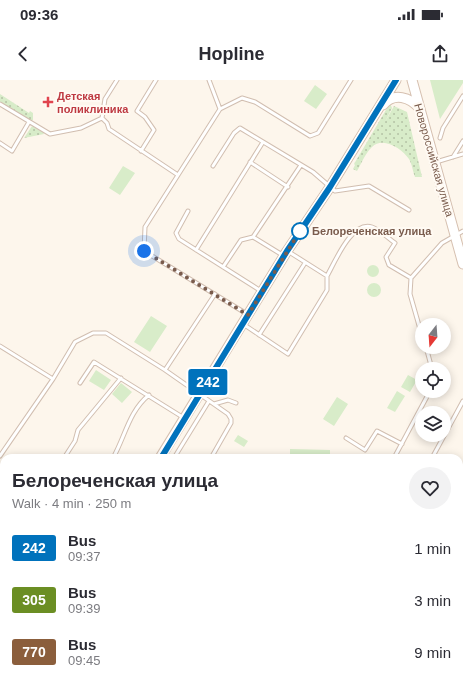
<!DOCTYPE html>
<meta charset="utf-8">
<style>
:root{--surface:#fff;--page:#f2f2f3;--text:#2b2b33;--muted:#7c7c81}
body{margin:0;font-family:Helvetica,sans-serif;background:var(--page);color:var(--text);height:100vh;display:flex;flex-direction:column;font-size:15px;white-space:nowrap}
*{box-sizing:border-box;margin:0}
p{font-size:13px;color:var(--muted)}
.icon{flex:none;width:22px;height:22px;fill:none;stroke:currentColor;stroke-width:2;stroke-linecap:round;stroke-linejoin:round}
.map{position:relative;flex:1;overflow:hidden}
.panel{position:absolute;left:0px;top:374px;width:463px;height:232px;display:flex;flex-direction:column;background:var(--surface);border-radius:12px 12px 0 0;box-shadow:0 2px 10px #0003}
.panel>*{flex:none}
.badge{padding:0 8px;border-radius:3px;font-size:14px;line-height:26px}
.needle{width:26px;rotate:197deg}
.fabs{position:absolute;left:415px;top:238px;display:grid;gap:8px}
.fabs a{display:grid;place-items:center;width:36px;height:36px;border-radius:50%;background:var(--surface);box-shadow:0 2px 10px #0003;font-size:20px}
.you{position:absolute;width:20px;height:20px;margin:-10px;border:3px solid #fff;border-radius:50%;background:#1a73e8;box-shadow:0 0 0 6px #1a73e833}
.map>.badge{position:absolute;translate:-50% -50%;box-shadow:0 0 0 2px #fff}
.round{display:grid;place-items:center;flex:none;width:42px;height:42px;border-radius:21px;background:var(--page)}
.headline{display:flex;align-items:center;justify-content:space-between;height:68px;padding:0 12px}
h1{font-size:19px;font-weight:700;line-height:30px}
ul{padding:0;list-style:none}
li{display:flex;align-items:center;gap:12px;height:52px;padding:0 12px}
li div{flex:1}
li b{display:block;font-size:15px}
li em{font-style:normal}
li .badge{min-width:44px;font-weight:700;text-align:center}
.status{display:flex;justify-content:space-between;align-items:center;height:28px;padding:0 20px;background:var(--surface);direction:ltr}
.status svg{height:11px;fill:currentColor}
header{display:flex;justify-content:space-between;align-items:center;height:52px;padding:0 12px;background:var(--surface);font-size:18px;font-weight:700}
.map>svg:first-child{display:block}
.grass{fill:url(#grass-dots)}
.park{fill:#d8ecc9}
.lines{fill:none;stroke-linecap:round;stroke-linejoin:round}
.lane-casing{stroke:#d1beb0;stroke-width:5}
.secondary-casing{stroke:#d6c0b0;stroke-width:11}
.lane{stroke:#fff;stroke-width:3}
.secondary{stroke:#fff;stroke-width:9}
.line-casing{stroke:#fff;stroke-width:9}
.line{stroke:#0072bc;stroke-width:6}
.walk{stroke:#7a5c4d;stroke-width:4;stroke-dasharray:0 7.2}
.health-dot{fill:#e0444e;stroke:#fffaf3;stroke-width:1.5}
.stop-dot{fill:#fff;stroke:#0072bc;stroke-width:2}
.labels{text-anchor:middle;stroke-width:4;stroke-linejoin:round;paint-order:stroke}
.health-label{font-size:11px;font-weight:bold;fill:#be3a42;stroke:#fffaf3;text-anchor:start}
.street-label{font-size:11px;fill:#7a5c4d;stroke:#fffaf3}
.stop-label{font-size:11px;font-weight:bold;fill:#7a5c4d;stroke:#fffaf3;text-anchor:start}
</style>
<div class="status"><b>09:36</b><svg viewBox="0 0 49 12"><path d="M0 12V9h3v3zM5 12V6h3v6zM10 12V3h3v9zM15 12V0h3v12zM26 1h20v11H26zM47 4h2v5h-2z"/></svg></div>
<header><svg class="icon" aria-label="back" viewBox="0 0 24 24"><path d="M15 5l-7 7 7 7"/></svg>Hopline<svg class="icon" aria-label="share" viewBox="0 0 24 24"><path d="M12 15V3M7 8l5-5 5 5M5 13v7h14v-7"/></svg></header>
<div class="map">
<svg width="463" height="606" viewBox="0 0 463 606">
<defs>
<pattern id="grass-dots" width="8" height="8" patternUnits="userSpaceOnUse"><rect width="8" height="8" fill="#d8ecc9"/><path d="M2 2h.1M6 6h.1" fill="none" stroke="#b4c2a5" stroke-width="1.8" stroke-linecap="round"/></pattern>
</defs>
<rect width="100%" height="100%" fill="#fdf6ec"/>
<path class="grass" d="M0 14 29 33 30 31 33 33V40L30 41 0 22Z
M390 23 392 28 385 42 394 26 407 32 422 97H415C413 92 412 84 409 79 402 69 383 56 372 67 366 72 361 84 357 91L353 89 355 85 354 84Z
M32 46 43 52 44 54 24 58Z
M463 420V464L459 463V427Z"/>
<path class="park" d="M430 0H463V3L440 39Z
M315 5 327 14 316 29 304 21Z
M123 86 135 93 120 115 109 108Z
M367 191a6 6 0 1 1 12 0a6 6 0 1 1-12 0Z
M367 210a7 7 0 1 1 14 0a7 7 0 1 1-14 0Z
M151 236 167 246 150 272 134 262Z
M96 290 111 300 104 310 89 301Z
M408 295 417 300 410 312 401 307Z
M121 303 132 312 122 323 112 314Z
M397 311 405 316 395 332 387 328Z
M337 317 348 324 334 346 323 339Z
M238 355 248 361 244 367 234 361Z
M290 369 330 370V376L290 375Z
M3 428 4 429 3 453 0 452V432Z
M57 602H306L303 606H64Z"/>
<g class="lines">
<defs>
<path id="lane" d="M209 0 220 29
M0 24 50 54 81 48 102 38 107 43 109 49 178 95
M102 38 105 19 117 0
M440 58 443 48 463 16
M0 63 12 71 29 42
M141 71 154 50 145 37 137 31 156 0
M453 77 463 61
M250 82 288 107
M436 82 463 74
M213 86 234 53 240 48 313 92 335 111 369 106 409 130
M188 131 176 153 179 159 261 211
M253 157 284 176
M196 170 263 62
M223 187 241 160 253 157 301 85
M327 196C335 182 352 140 372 147 380 150 388 158 395 163L386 177 389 185 411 198 442 163 463 151
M411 198 410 214 422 256
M247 234 144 171 145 147 220 29 242 18 255 22 310 56 318 53 351 0
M243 244 288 274 327 210V196L289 172
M259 255 305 183
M0 266 53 299
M426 267 432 289
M165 290 215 214
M80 303 94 282 184 338
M214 324 228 320 236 323
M346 358 365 370 377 351 402 364
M0 376 53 299 75 262 93 253H106L165 290 228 334 231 339V343L211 378
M64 378 75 361 78 350 121 298
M113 378C125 357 129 331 149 315
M174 378 209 321
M394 378 430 311
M432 378 463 321
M0 404 4 407
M0 494 4 497
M459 517 463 515
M0 524 4 527
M459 560 463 555
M406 602 407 606
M456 602V606
M385 606 387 602"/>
<path id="secondary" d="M412 0 463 184
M383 25C394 12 410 17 420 29
M160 378 287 171 330 107 396 0
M459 414 463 407
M459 468 463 469
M5 602 12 606
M346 606 349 602"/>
</defs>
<use href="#lane" class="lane-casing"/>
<use href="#secondary" class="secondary-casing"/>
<use href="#lane" class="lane"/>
<use href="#secondary" class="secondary"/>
</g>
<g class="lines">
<defs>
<path id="line" d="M161 378 287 171 330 107 396 0"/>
</defs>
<use href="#line" class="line-casing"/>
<use href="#line" class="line"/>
<path class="walk" d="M144 171 248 235 300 151"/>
</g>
<path class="health-dot" d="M46 16h4v4h4v4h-4v4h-4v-4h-4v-4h4z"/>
<circle class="stop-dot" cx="300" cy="151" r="8"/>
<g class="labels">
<g class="health-label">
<text x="57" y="20">Детская<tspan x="57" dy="13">поликлиника</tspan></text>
</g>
<g class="street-label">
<text transform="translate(434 80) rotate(74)" y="4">Новороссийская улица</text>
</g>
<g class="stop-label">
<text x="312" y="155">Белореченская улица</text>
</g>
</g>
</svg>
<div class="fabs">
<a><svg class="needle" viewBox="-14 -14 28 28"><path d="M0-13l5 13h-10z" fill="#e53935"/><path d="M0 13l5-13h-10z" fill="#7c7c81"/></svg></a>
<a><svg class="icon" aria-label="locate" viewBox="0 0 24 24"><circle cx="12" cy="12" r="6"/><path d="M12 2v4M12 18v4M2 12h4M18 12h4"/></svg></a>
<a><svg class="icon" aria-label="layers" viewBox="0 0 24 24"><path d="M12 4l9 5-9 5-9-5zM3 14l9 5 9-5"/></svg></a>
</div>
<div class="you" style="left:144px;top:171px"></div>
<b class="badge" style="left:208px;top:302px;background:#0072bc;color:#fff">242</b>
<section class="panel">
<div class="headline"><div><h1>Белореченская улица</h1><p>Walk · 4 min · 250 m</p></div><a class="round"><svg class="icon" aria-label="heart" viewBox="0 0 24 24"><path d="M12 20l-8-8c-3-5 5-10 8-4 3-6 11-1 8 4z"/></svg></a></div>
<ul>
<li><span class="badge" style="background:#0072bc;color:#fff">242</span><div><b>Bus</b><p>09:37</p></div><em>1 min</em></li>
<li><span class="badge" style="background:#6b8e23;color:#fff">305</span><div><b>Bus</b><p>09:39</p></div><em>3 min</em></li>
<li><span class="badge" style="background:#8b5e3c;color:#fff">770</span><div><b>Bus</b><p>09:45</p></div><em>9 min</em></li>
</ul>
</section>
</div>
